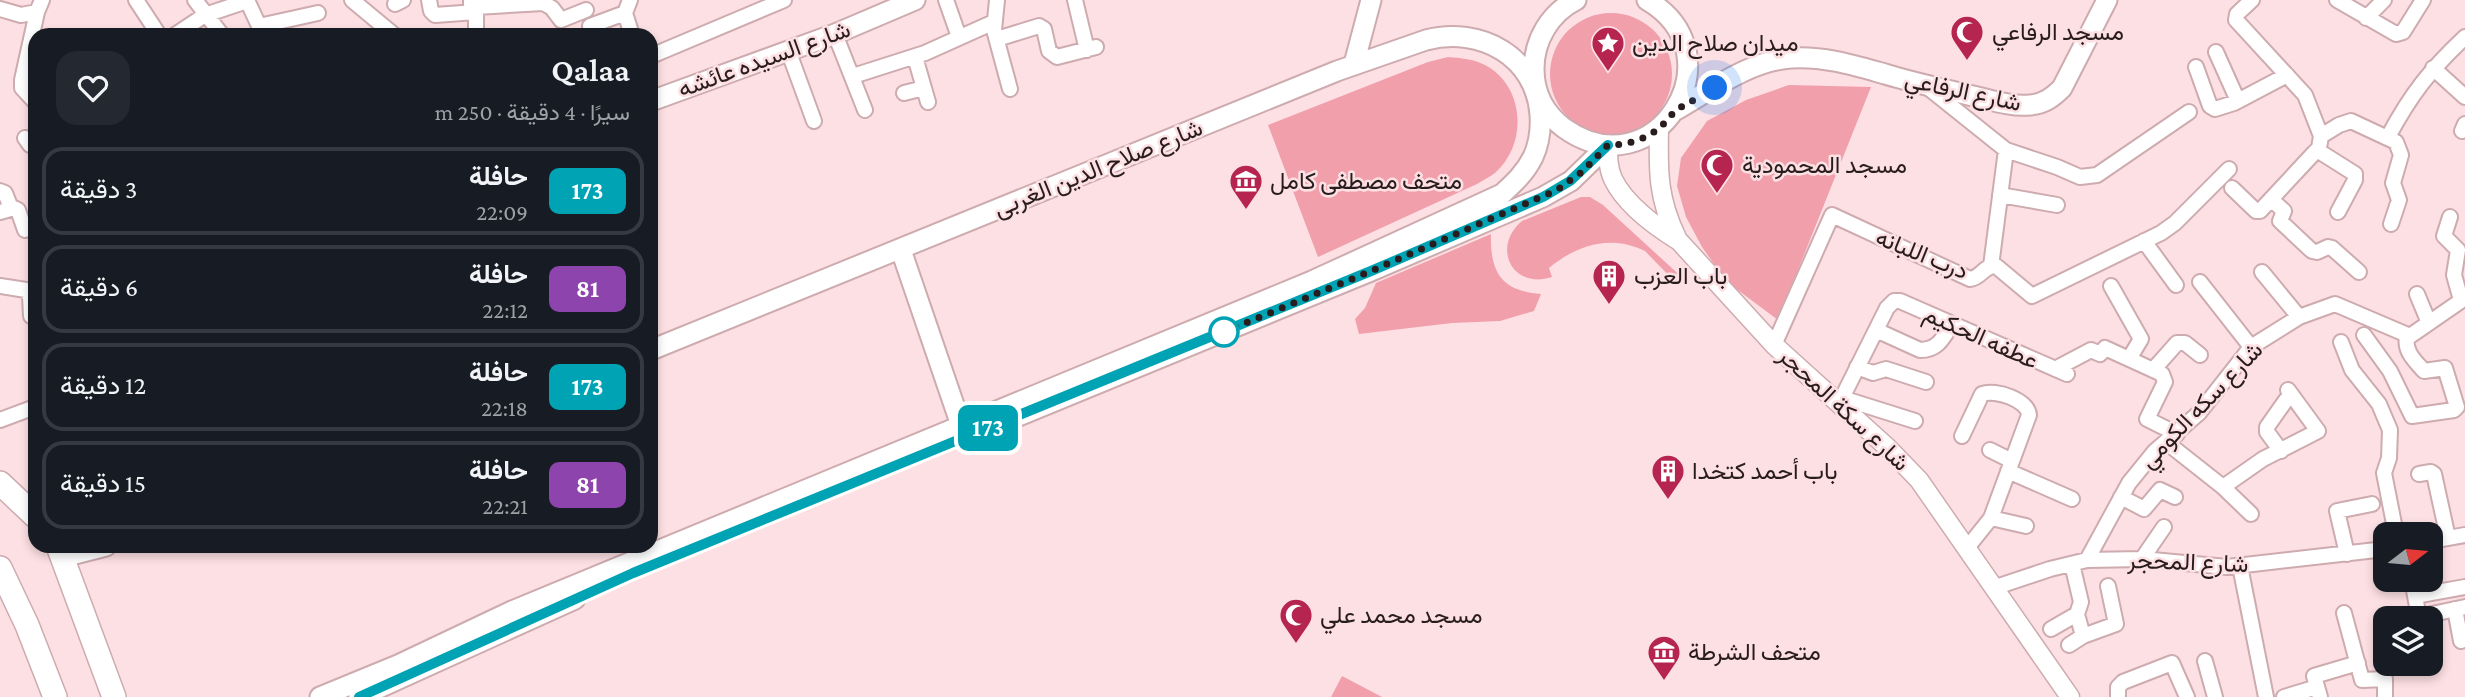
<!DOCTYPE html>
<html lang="ar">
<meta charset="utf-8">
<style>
:root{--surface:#171b24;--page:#242831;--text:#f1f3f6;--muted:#9ea1a6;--line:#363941}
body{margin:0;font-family:"Crimson Pro",Vazirmatn,serif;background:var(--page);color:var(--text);direction:rtl;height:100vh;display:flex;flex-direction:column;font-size:26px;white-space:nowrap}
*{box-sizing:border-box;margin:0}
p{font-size:23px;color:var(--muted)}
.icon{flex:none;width:38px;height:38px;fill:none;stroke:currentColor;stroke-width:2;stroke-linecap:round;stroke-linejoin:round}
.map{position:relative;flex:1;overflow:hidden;direction:ltr}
.panel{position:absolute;left:28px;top:28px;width:630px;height:525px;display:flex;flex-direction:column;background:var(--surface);border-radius:21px;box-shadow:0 4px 10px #0003;direction:rtl}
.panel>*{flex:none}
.badge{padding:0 14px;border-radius:10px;font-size:24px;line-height:46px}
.needle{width:46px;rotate:74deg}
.tools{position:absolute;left:2373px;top:522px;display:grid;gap:14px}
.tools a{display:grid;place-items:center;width:70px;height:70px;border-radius:14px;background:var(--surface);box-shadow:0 4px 10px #0003;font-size:35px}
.you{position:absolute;width:35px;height:35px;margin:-18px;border:5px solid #fff;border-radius:50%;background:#1a73e8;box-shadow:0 0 0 10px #1a73e833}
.map>.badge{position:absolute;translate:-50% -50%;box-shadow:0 0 0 4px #fff}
.round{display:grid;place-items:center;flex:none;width:74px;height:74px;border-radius:21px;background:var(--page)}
.overview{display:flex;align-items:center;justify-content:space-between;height:119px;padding:0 28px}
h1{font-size:33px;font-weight:600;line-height:52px}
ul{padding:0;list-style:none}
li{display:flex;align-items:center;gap:21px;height:88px;margin:0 14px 10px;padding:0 14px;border:4px solid var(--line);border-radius:21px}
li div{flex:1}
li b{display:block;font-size:26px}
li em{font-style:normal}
li .badge{min-width:77px;font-weight:700;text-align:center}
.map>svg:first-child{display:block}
.green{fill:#f09fab}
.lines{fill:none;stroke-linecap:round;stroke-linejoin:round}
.minor-casing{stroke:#cdabaf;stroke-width:18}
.tertiary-casing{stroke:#cdabaf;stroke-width:21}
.secondary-casing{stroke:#cdabaf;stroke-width:23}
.primary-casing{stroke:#cdabaf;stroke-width:26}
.minor{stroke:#fff;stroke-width:14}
.tertiary{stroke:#fff;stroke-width:18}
.secondary{stroke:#fff;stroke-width:19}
.primary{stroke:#fff;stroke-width:23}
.line-casing{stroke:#fff;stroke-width:16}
.line{stroke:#00a3b4;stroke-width:10}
.walk{stroke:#281c1d;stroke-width:7;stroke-dasharray:0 12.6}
.stop-dot{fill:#fff;stroke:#00a3b4;stroke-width:3.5}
.labels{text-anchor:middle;stroke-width:5;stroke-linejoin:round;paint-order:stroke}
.poi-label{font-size:24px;fill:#281c1d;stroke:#fde0e3;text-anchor:start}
.street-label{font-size:24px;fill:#281c1d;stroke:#fde0e3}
</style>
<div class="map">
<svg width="2465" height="697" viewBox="0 0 2465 697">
<rect width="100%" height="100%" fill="#fde0e3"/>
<path class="green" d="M1550 74a61 61 0 1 1 122 0a61 61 0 1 1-122 0Z
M1448 57C1461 58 1473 59 1485 65 1525 86 1528 144 1495 173 1490 177 1483 180 1477 184L1318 257 1268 125 1428 62Z
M1789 85 1871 87 1778 320 1727 282 1702 247 1686 217 1677 186 1681 158 1707 121 1746 100Z
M1581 197H1590L1603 205 1686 281 1679 286 1645 251C1610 234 1577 245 1549 268L1552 277C1512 290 1491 247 1522 221Z
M1491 234C1490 272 1501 291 1541 294L1534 311 1500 321 1452 323 1359 334 1355 319 1365 308 1376 283Z
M1342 676 1382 697H1331Z"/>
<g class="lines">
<defs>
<path id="minor" d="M136 0 159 35
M195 0 222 35
M247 0 259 26 318 13
M352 0 394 35
M429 0 431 11 435 15 476 12
M471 0V4L476 7 543 3 552 8 561 20 586 10
M630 0 625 13 632 35
M946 0 959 37
M997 0 994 30 1010 89
M1075 0 1087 50
M2337 0 2396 34 2403 32 2423 0
M395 4 403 0
M0 9 21 15 37 12
M2366 18 2384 0
M590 26 625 13
M835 34 865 110
M175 35 205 15 247 1
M476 35V7
M997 39 1039 26 1044 29 1049 51 1057 57 1096 47
M788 50 814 121
M2216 52 2238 101
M651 56 784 0
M915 57 928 102
M2196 67 2210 106 2215 109 2234 103 2287 75
M2433 68 2465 97
M853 76 925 53 994 22
M1926 86 2006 150 2057 167 2080 177 2097 175 2189 112
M904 93 924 88
M35 102 22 88V80L37 12 42 0
M2462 131 2465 124
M2321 136 2339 125 2351 121 2396 142 2401 155 2393 183 2399 200 2391 224
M2388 137C2411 94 2430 70 2465 37
M25 138 30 145 35 144
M2317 150 2355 174V180L2338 212
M2232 188 2256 211H2260L2314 153 2319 148 2321 136 2305 95 2236 20 2237 14 2252 0
M0 191 5 193 9 203
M2000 195 2057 205
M2271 199 2284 211 2280 221 2312 251 2317 252 2328 247 2332 248 2359 272
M0 212 14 208 18 210 25 230
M2450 217 2444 236 2458 250 2454 275 2461 300
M2144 241 2176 285
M1991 266 2006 150
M2262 272 2299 317
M2200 282 2251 347
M0 286 26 290 30 296 31 316
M2111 286 2141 339 2129 359
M2417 294 2429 323
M1876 330 1920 350C1938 350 1943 338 1952 324
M2364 335 2390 371 2412 416 2454 410 2457 407 2445 368 2424 371C2414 360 2404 351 2407 336
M2341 342 2352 370 2379 404 2390 430 2389 458 2384 473 2396 534
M1774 345 1832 215 1970 279C1981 278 1984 265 1996 266L2032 296 2161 233 2175 223 2229 169
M1857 367 1873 373 1886 369 1926 382
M2055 369 2091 350 2100 354 2105 348 2162 374 2165 382 2147 419 2177 434
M2153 370 2177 343H2185L2200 355
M1842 398 1915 421
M1839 404 1887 308 1894 301H1900L2067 374
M0 420 35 407
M1962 436 1982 394C1996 389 2028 400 2029 415L1991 518 1967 548
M2166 442 2223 487 2251 514
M1990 450 2012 461
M2281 451 2267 432V427L2286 400
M2008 471 2072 499
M2419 474 2431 472 2434 474 2448 538
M2223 487 2263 459 2318 431 2288 390
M2121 497 2144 509 2160 490 2175 497
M1991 518 2026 526
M2431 541 2465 535
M2347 554 2337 511 2372 504
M2142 559 2164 527
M2087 560 2129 483 2155 451 2199 413 2251 347 2299 317 2335 304 2410 336 2465 298
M2072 564 2081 602 2077 614 2083 636
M2240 566 2266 697
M2412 579 2419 618
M1993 588 2050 569 2087 560 2142 559 2227 567 2385 549
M2415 596 2465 587
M2455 609 2461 641
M2344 613 2362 680 2385 679V697
M2418 617 2465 607
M2051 629 2077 614
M2069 645 2083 636 2116 624 2108 586
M2205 661 2215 697
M2118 697V687L2123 682 2172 663 2187 697
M2284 697 2317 687
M2320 697 2314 676 2358 663"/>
<path id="tertiary" d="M1659 129C1658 172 1658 199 1677 238
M1608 145C1608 157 1608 168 1613 179 1625 204 1656 227 1679 241L1774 345 1888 448 1919 480 2070 697"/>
<path id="secondary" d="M1576 0C1550 13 1534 40 1534 69 1534 93 1544 113 1564 128 1655 193 1741 55 1647 0
M1354 64 1371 0
M651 101 835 34 915 0
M1676 110C1711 90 1749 61 1791 58 1824 56 1853 65 1885 74 1914 83 1943 89 1973 96 1991 100 2011 107 2030 105 2044 104 2053 97 2062 88L2107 0
M901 250 965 437
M987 429 1371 271 1543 197 1571 181 1608 145
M63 557 106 546
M320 697 398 665 512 611 1312 281 1502 194C1514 183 1525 173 1533 157 1539 144 1541 129 1540 115 1536 56 1480 26 1426 40L1337 71 651 350
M359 697 575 599"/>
<path id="primary" d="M0 483 35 516
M58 546 114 697
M0 568 27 625 55 697"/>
</defs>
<use href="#minor" class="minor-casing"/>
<use href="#tertiary" class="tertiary-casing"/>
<use href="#secondary" class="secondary-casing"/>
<use href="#primary" class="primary-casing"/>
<use href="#minor" class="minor"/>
<use href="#tertiary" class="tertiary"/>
<use href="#secondary" class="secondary"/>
<use href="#primary" class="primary"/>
</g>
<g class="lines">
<defs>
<path id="line" d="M359 697 633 573 1371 271 1543 197 1570 181 1608 145"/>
</defs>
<use href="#line" class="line-casing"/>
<use href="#line" class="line"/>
<path class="walk" d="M1224 332 1371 271 1557 190 1583 171 1608 145 1626 144 1643 138 1659 129 1676 110 1715 88"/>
</g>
<defs>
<symbol id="mosque-pin" viewBox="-11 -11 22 30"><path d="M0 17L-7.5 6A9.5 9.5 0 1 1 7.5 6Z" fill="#b5254f" stroke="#fde0e3"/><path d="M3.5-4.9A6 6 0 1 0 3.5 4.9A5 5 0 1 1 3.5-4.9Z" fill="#fff"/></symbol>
<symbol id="sight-pin" viewBox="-11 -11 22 30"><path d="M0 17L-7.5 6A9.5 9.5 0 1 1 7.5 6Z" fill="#b5254f" stroke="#fde0e3"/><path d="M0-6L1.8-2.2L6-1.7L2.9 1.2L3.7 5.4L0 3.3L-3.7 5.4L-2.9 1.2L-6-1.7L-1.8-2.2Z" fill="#fff"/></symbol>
<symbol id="museum-pin" viewBox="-11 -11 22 30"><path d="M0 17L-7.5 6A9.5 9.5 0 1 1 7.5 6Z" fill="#b5254f" stroke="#fde0e3"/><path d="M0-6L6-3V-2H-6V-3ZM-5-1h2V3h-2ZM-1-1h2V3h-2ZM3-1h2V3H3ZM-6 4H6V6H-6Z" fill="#fff"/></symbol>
<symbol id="building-pin" viewBox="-11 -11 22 30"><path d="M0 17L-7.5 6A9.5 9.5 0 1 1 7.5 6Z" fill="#b5254f" stroke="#fde0e3"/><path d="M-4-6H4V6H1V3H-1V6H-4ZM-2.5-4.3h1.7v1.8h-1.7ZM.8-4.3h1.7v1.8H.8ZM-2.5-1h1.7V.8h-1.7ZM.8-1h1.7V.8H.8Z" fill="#fff"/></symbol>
</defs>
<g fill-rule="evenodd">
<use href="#mosque-pin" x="1948" y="13" width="38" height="52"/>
<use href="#sight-pin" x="1589" y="24" width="38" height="52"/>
<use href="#mosque-pin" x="1698" y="146" width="38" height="52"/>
<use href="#museum-pin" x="1227" y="162" width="38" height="52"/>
<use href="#building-pin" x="1590" y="257" width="38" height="52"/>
<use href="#building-pin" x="1649" y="452" width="38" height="52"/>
<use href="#mosque-pin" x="1277" y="596" width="38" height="52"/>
<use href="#museum-pin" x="1645" y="633" width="38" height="52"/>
</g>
<circle class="stop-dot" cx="1224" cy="332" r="14"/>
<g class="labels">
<g class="poi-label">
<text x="1992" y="40">مسجد الرفاعي</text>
<text x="1632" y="51">ميدان صلاح الدين</text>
<text x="1742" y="173">مسجد المحمودية</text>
<text x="1270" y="189">متحف مصطفى كامل</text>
<text x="1634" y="284">باب العزب</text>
<text x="1692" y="479">باب أحمد كتخدا</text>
<text x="1320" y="623">مسجد محمد علي</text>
<text x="1688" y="660">متحف الشرطة</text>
</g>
<g class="street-label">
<text transform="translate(764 59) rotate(-20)" y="8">شارع السيده عائشه</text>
<text transform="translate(1963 91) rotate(12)" y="8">شارع الرفاعي</text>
<text transform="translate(1098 168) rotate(-22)" y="8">شارع صلاح الدين الغربى</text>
<text transform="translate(1922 254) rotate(22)" y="8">درب اللبانه</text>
<text transform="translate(1981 337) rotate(24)" y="8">عطفه الحكيم</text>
<text transform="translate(2201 405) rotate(-46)" y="8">شارع سكه الكومي</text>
<text transform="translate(1844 409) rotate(43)" y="8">شارع سكة المحجر</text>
<text transform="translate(2188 562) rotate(2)" y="8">شارع المحجر</text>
</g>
</g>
</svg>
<div class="tools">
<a><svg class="needle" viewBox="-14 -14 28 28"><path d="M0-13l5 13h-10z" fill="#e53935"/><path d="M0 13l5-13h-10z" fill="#9ea1a6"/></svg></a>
<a><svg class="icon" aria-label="layers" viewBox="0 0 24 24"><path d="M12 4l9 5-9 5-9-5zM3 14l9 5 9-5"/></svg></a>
</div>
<div class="you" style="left:1715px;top:88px"></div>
<b class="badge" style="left:988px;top:428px;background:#00a3b4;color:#fff">173</b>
<section class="panel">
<div class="overview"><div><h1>Qalaa</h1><p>سيرًا · 4 دقيقة · 250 m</p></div><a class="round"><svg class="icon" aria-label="heart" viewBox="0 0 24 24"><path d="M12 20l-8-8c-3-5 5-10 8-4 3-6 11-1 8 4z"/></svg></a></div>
<ul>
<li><span class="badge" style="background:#00a3b4;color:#fff">173</span><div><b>حافلة</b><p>22:09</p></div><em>3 دقيقة</em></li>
<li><span class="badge" style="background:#8e44ad;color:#fff">81</span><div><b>حافلة</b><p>22:12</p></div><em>6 دقيقة</em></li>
<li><span class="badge" style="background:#00a3b4;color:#fff">173</span><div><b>حافلة</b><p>22:18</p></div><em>12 دقيقة</em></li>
<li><span class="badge" style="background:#8e44ad;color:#fff">81</span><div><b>حافلة</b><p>22:21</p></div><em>15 دقيقة</em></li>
</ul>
</section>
</div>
